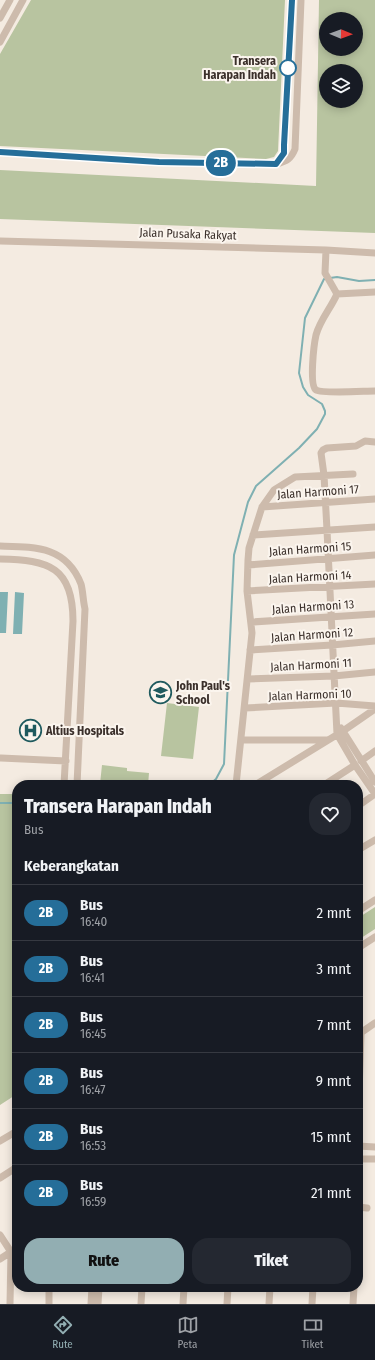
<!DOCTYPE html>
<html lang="id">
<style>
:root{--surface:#171b24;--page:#242831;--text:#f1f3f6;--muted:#9ea1a6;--line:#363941;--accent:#92aeb2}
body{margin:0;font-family:"Fira Sans Condensed",sans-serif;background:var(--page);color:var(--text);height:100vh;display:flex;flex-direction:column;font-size:15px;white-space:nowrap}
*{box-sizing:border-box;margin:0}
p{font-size:13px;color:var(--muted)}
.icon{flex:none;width:22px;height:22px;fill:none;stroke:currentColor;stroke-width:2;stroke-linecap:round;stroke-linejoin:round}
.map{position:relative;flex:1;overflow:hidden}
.panel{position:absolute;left:12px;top:780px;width:351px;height:512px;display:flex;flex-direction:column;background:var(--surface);border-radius:16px;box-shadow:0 2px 10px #0003}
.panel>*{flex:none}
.badge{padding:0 8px;border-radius:13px;font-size:14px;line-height:26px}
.needle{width:26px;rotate:91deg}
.buttons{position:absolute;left:319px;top:12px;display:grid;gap:8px}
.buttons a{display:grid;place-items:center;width:44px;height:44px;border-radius:50%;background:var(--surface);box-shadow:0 2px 10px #0003;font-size:20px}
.map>.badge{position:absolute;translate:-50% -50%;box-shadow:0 0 0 2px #fff}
h2{padding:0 12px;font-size:15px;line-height:36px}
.round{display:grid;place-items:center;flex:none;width:42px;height:42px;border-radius:16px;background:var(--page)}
.overview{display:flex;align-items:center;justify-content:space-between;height:68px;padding:0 12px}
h1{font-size:19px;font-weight:800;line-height:30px}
.primary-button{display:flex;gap:8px;margin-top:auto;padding:8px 12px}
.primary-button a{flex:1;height:46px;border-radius:16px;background:var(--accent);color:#111;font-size:16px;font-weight:800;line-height:46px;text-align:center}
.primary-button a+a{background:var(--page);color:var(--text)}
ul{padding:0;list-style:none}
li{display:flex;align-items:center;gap:12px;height:56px;padding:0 12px;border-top:1px solid var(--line)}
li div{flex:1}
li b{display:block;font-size:15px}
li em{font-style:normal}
li .badge{min-width:44px;font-weight:700;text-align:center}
.menu{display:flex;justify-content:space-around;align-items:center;height:56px;border-top:1px solid var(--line);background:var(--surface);font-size:11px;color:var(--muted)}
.menu a{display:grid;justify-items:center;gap:2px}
.menu .current{color:var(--accent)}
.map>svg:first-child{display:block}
.green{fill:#b8c4a0;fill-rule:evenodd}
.water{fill:#7fb0b2}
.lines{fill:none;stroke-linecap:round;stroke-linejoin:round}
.stream{stroke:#7fb0b2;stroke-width:2}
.minor{stroke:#cdbbac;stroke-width:7}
.line-casing{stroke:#fff;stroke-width:9}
.line{stroke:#256e99;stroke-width:6}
.stop-dot{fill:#fff;stroke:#256e99;stroke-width:2}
.labels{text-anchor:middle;stroke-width:4;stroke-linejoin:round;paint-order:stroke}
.stop-label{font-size:12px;font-weight:bold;fill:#3b302b;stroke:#fbf5ee;text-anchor:end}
.street-label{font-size:12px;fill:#3b302b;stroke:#fbf5ee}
.poi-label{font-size:12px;font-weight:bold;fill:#3b302b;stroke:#fbf5ee;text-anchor:start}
</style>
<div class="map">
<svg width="375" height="1304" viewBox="0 0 375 1304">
<rect width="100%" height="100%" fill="#f4ebe1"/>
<path class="green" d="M31 0H285L278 151 274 157 266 159 0 146V54Z
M319 0H375V233L0 219V170L316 186ZM326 19H356V49H326ZM326 71H356V101H326Z
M167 703 199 707 193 759 161 756Z
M102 765 127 768V771L149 773 148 785H112L100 784Z
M0 794H17V1094L0 1105Z
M375 907V929L358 940V918Z"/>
<path class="water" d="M0 592H8L6 633H0Z
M15 592 24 593 22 634H13Z"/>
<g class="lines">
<path class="stream" d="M330 278 337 277 359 281 375 280
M209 785 216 779 224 764 234 555 248 502 256 486 299 448 317 429 325 414V411L322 404 308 395 303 387 299 373 305 318 324 279H326
M0 803H17"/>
<path class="minor" d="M0 18 10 0
M0 42 23 0
M0 152 159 162 276 164C287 161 291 159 295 149L301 0
M276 164 284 153V145L292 0
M0 241 326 250 375 253
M326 250 325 273 337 294C331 308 320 320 316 335 314 344 309 385 316 390 323 394 365 391 375 391
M337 294 375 292
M262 507 375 499
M253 535 375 527
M0 546C35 547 66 546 81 584 83 591 83 601 85 609L77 785
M0 559C49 560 73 567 73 621L64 785
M248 565 375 555
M247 591 375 584
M252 622 375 614
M250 650 332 645 375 641
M248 679 334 676 375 672
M245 708 336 703 375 706
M341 728 375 782
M337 734 327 530 324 475 321 453 323 450 327 448 356 446 365 441 375 442
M337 734 355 765 375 794
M242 740H327
M1 758 66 761
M361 761 375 751
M236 785 252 633 247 591 248 560 249 548 262 507 274 490 295 477 353 474
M255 785 343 731 375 709
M324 785 355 765
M358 806 375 794
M358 850 375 840
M358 911 375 900
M358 948 375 937
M359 1034 375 1023
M358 1125 361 1033
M0 1141 17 1131
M358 1146 375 1147
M358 1159H375
M0 1178 17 1167
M358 1207 367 1208
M0 1235 11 1252 10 1304
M0 1259 17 1248
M49 1304V1287
M91 1304 92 1287
M98 1304 99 1287
M141 1304 142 1287
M183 1304 184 1287
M227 1304 228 1287
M269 1304 270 1287
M312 1304 313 1287
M353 1304 354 1287"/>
</g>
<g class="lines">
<defs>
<path id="line" d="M0 152 159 162 276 164 284 153V145L292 0"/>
</defs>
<use href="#line" class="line-casing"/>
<use href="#line" class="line"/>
</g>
<defs>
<symbol id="school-ring" viewBox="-11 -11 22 22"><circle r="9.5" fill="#fbf5ee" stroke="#1f5a5e" stroke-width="1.5"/><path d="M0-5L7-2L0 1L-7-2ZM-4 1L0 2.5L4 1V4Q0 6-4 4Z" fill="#1f5a5e"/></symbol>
<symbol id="hospital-ring" viewBox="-11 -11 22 22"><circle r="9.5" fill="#fbf5ee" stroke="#1f5a5e" stroke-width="1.5"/><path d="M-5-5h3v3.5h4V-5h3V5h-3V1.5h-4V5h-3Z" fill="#1f5a5e"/></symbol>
</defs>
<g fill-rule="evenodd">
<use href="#school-ring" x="148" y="680" width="25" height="25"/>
<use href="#hospital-ring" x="18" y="718" width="25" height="25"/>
</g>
<circle class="stop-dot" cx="288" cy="68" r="8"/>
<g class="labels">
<g class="stop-label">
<text x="276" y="65">Transera<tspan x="276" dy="14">Harapan Indah</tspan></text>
</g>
<g class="street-label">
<text transform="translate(188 234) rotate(2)" y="4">Jalan Pusaka Rakyat</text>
<text transform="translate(318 492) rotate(-4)" y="4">Jalan Harmoni 17</text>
<text transform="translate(310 549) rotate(-4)" y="4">Jalan Harmoni 15</text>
<text transform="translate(310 577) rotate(-3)" y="4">Jalan Harmoni 14</text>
<text transform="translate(313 607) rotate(-4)" y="4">Jalan Harmoni 13</text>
<text transform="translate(312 635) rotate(-4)" y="4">Jalan Harmoni 12</text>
<text transform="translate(311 665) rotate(-3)" y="4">Jalan Harmoni 11</text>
<text transform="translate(310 695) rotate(-2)" y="4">Jalan Harmoni 10</text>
</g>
<g class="poi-label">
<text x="176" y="690">John Paul's<tspan x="176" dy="14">School</tspan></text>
<text x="46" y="735">Altius Hospitals</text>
</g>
</g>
</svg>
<div class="buttons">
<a><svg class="needle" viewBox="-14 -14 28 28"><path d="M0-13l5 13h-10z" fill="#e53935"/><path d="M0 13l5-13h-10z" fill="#9ea1a6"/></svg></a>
<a><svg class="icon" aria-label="layers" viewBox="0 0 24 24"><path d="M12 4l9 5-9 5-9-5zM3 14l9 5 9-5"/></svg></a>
</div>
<b class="badge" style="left:221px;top:163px;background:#256e99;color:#fff">2B</b>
<section class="panel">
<div class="overview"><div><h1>Transera Harapan Indah</h1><p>Bus</p></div><a class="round"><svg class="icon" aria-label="heart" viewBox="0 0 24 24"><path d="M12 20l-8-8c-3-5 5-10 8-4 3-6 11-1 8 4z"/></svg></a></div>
<h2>Keberangkatan</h2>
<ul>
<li><span class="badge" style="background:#256e99;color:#fff">2B</span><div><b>Bus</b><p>16:40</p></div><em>2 mnt</em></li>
<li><span class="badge" style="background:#256e99;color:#fff">2B</span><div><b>Bus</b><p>16:41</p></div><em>3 mnt</em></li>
<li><span class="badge" style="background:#256e99;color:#fff">2B</span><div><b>Bus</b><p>16:45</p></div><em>7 mnt</em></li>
<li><span class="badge" style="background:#256e99;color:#fff">2B</span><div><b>Bus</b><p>16:47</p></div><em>9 mnt</em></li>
<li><span class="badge" style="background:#256e99;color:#fff">2B</span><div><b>Bus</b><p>16:53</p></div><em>15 mnt</em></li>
<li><span class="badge" style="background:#256e99;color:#fff">2B</span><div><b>Bus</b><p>16:59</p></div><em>21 mnt</em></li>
</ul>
<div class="primary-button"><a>Rute</a><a>Tiket</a></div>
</section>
</div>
<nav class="menu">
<a class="current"><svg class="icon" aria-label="directions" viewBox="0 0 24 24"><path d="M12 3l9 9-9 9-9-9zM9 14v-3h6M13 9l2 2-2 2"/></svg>Rute</a>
<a><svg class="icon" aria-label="map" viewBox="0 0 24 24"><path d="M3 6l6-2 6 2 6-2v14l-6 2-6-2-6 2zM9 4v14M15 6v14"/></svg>Peta</a>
<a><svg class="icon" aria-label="tickets" viewBox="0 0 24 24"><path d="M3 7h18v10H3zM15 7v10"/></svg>Tiket</a>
</nav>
